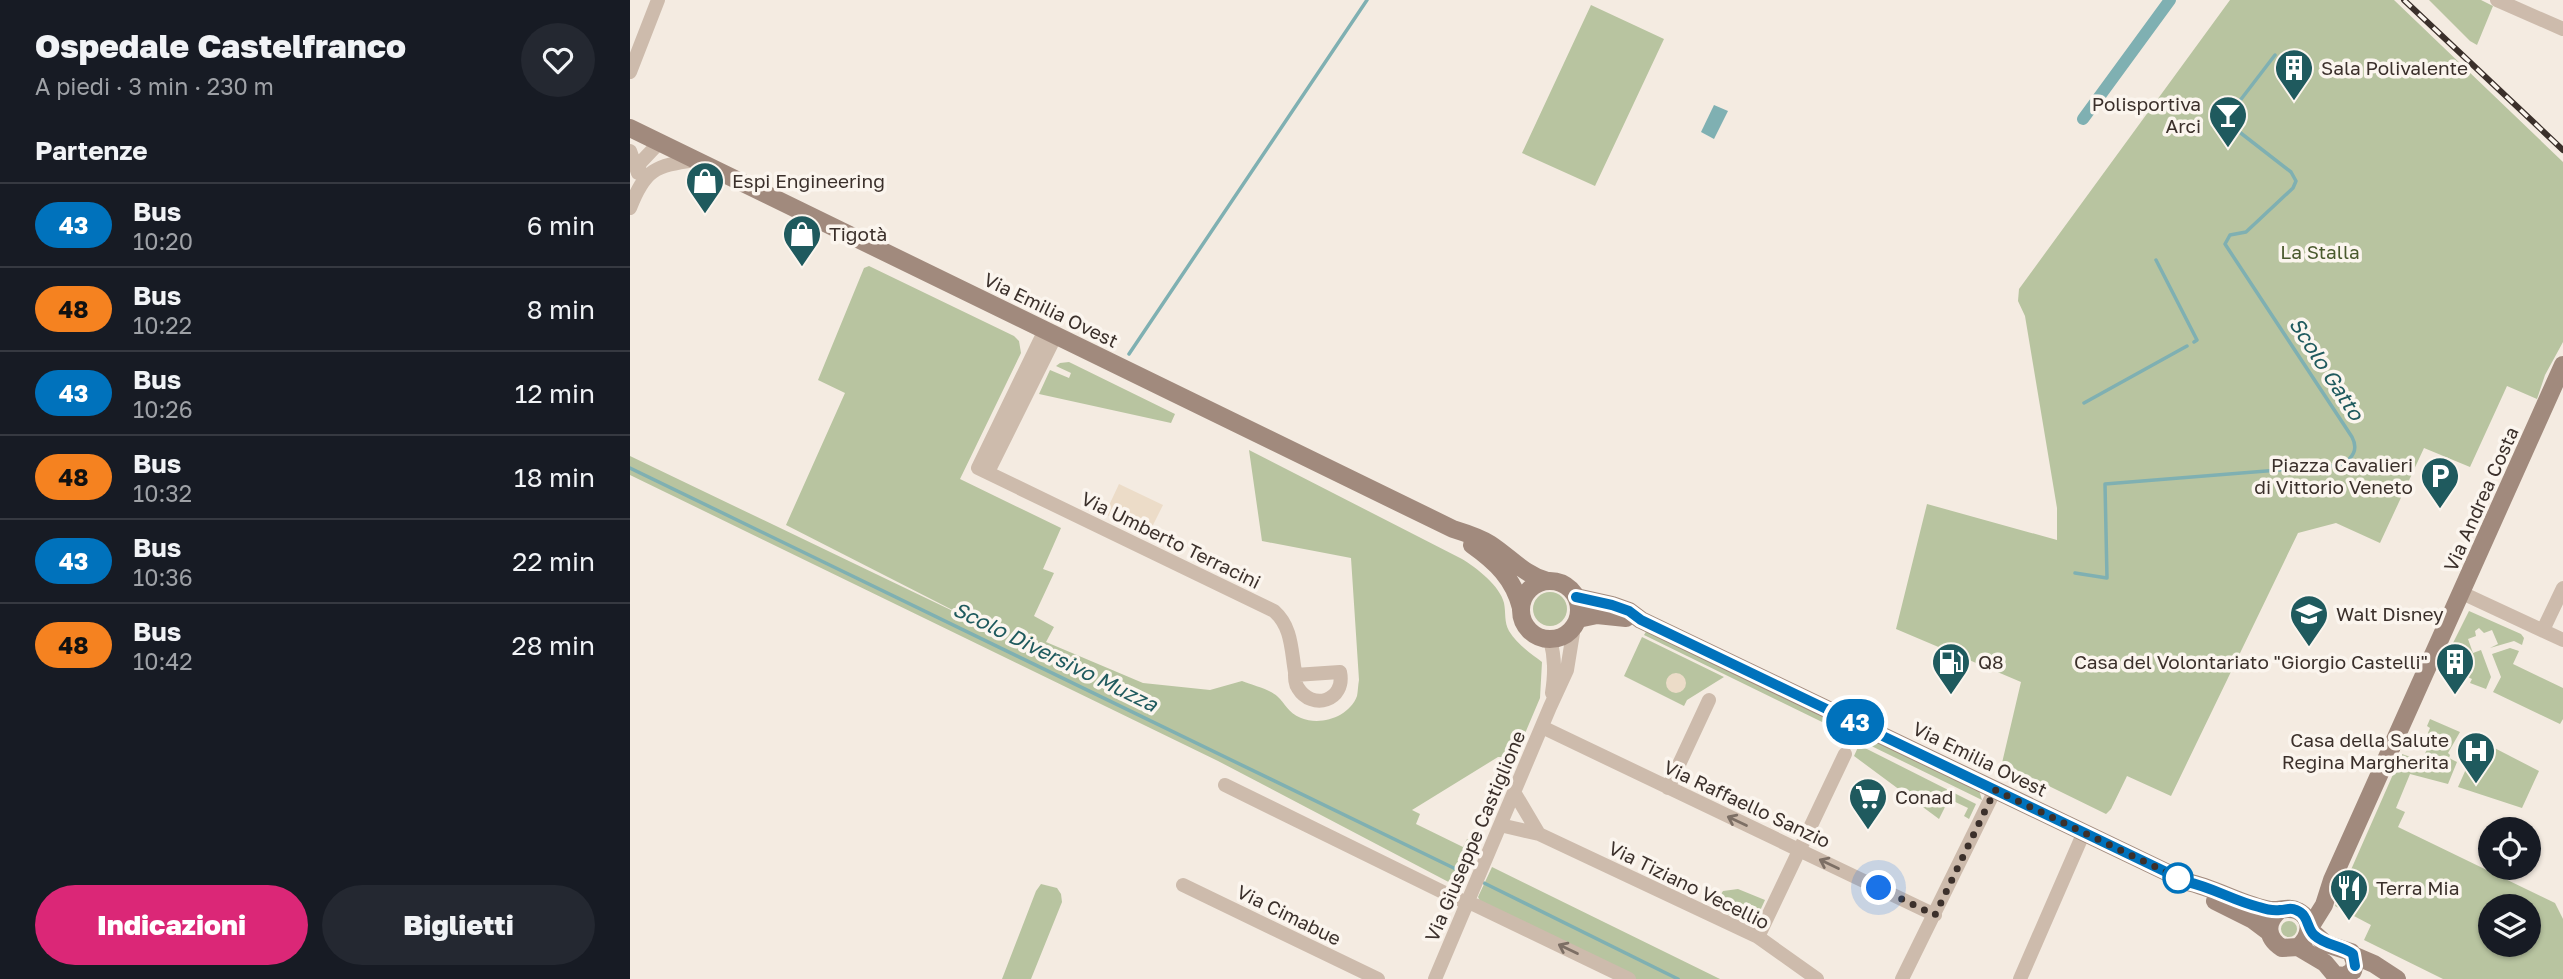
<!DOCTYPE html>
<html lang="it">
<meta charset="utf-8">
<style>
:root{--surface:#171b24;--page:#242831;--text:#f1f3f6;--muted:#9ea1a6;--line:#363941;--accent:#db2777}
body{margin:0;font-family:"Golos Text",sans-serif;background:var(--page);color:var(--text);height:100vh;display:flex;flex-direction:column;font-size:26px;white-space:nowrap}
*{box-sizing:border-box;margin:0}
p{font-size:23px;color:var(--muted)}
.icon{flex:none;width:38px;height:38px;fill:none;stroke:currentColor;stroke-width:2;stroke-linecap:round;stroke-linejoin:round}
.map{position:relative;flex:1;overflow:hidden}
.drawer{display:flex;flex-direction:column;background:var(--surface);width:630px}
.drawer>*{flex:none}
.badge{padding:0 14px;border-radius:23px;font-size:24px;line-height:46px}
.tools{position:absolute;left:1848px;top:817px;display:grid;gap:14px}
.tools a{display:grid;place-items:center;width:63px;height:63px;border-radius:50%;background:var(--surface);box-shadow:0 2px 5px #0004;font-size:35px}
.you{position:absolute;width:35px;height:35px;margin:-18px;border:5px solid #fff;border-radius:50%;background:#1a73e8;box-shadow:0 0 0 10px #1a73e833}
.map>.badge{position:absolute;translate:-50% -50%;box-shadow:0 0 0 4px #fff}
h2{padding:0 35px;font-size:26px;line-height:63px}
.round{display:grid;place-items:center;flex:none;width:74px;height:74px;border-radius:37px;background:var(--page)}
.overview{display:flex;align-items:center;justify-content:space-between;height:119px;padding:0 35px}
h1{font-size:33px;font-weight:800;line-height:52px}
.primary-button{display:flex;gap:14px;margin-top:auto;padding:14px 35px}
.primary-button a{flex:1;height:80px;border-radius:42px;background:var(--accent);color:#fff;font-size:28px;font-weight:800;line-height:80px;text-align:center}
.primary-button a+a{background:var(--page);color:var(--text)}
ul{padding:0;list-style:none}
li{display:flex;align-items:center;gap:21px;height:84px;padding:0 35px;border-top:2px solid var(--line)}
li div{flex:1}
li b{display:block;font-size:26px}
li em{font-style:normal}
li .badge{min-width:77px;font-weight:700;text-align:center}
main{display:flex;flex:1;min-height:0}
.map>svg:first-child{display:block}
.green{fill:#b8c4a0;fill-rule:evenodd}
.plaza{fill:#ecdcc8}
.water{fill:#7fb0b2}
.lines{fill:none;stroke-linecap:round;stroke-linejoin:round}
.stream{stroke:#7fb0b2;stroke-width:3.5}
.canal{stroke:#7fb0b2;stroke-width:12}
.minor{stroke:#cdbbac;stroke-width:14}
.secondary{stroke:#a18a7d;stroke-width:18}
.rail-casing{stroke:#3b302b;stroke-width:6}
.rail{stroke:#fbf5ee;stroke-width:3.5;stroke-dasharray:10;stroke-linecap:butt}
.oneway{stroke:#7d6f65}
.line-casing{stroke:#fff;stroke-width:16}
.line{stroke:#0072bc;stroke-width:10}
.walk{stroke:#3b302b;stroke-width:7;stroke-dasharray:0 12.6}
.stop-dot{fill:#fff;stroke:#0072bc;stroke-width:3.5}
.labels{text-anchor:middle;stroke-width:7;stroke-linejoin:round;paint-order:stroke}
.poi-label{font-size:19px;fill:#3b302b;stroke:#fbf5ee;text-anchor:start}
.park-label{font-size:19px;fill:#4a5a2e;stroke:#fbf5ee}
.street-label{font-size:19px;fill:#3b302b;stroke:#fbf5ee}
.water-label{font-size:21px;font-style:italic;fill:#1f5a5e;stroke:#fbf5ee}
</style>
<main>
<section class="drawer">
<div class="overview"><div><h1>Ospedale Castelfranco</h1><p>A piedi · 3 min · 230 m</p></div><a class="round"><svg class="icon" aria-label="heart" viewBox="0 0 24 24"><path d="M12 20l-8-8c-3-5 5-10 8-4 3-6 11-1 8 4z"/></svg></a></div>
<h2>Partenze</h2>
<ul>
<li><span class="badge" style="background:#0072bc;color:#fff">43</span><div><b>Bus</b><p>10:20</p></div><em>6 min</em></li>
<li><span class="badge" style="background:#f58220;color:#111">48</span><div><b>Bus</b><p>10:22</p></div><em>8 min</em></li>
<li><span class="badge" style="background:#0072bc;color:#fff">43</span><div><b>Bus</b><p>10:26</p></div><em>12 min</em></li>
<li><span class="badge" style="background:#f58220;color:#111">48</span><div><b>Bus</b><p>10:32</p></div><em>18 min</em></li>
<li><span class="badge" style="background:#0072bc;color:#fff">43</span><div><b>Bus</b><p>10:36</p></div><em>22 min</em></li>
<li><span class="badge" style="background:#f58220;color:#111">48</span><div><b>Bus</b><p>10:42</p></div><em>28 min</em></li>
</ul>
<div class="primary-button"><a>Indicazioni</a><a>Biglietti</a></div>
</section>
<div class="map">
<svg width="1933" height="979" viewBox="0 0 1933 979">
<rect width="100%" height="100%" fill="#f4ebe1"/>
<path class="green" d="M1600 0H1764L1933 162V342L1915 375 1907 399 1877 386 1840 467 1794 448 1750 543 1706 523 1668 533 1541 796 1497 776 1481 809 1476 814 1372 763 1391 682 1266 629 1297 504 1427 540V508L1395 316 1388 301 1389 289Z
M1799 0H1851L1863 6 1847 45 1840 41Z
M961 5 1034 39 965 186 892 153Z
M239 266 384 336 389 341 391 353 330 479 431 528 413 569 424 573 404 616 424 627 416 642 513 683 580 690 612 681C622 685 639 689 647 696 656 704 657 712 671 718 691 726 719 717 727 696 728 691 728 685 729 680L721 558 632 541 619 450 832 559C847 568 870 586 874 603 876 613 874 622 879 631 887 644 900 653 912 662L910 698 885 757H868L782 810 790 814 786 824 833 847 837 839 845 843 847 847 830 888 588 761 0 475V456L350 624 156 525 215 393 188 380 234 268Z
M439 362 545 414 541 423 409 394 420 370 439 378 441 373 426 366 430 363Z
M903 609a17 17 0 1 1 34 0a17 17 0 1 1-34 0Z
M1839 611 1891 634 1894 638 1892 645 1884 641 1860 648 1868 644 1862 630 1854 633 1849 628 1845 631 1846 636 1838 639 1843 653 1851 650 1861 677 1856 689 1840 683 1842 679 1812 665Z
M1017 630 1349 790 1352 800 1014 635Z
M1012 637 1094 677 1057 700 1054 706 994 676Z
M1880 648 1889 651 1883 664 1933 688V719L1930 724 1863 692 1871 677 1862 654Z
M1800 719 1830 732 1818 753 1820 755 1819 758 1827 762 1818 784 1780 774 1766 808 1775 812 1768 827 1925 903 1933 919V979H1813L1734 940 1741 925 1705 906 1772 754 1792 761 1797 749 1792 747 1800 728 1797 726ZM1899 906V945H1860V906Z
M1849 740 1909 771 1892 808 1828 787Z
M1229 745 1346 804 1339 819 1334 816 1338 808 1319 799 1309 819 1224 756Z
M862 867 1090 979H1006L851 903 848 897Z
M411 884 427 888 431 894 432 902 401 979H372L406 891Z
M1108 889 1135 900 1123 926 1083 907 1093 891Z
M1651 929a8 8 0 1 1 16 0a8 8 0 1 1-16 0Z"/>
<path class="plaza" d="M489 484 533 505 518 535 475 514Z
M1036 683a10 10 0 1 1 20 0a10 10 0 1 1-20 0Z"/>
<path class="water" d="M1084 105 1098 111 1084 139 1071 132Z"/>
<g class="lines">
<path class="stream" d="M1526 260 1567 340 1564 342
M499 354 737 0
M1454 403 1557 346
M0 468 836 874
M1445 573 1477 578 1475 484 1712 465C1722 458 1729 450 1722 437L1595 244 1600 235 1616 232 1663 188 1666 181 1661 172 1603 127 1600 120 1602 111 1645 55
M854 883 1048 979"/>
<path class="canal" d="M1453 119 1540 0"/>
<path class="minor" d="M1867 0 1933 29
M0 72 28 0
M0 151 8 173
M8 172 10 163 29 143
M0 208C15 169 25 166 65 160
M415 330 348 468 644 611C662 627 661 649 665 672 665 678 665 684 668 688 682 711 716 701 710 672L665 675
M358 472 426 335
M1832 593 1933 640
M1913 630 1933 588
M920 639C925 658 925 673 922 693
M912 727 1305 915
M595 785 825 898 845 905 999 979
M1038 788 1079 700
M884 792 909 834
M870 825 909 834 1128 937 1187 979
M553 885 748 979
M1128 937 1215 754
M805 979 920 707 937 670 944 627
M1272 979 1365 790
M1390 979 1454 832"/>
<path class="secondary" d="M0 128 823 529C836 533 849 537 860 544 880 557 893 574 917 581
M842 545C866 562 884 579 891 608
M891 610a29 29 0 1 1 58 0a29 29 0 1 1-58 0Z
M946 597 982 605 999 611 1011 620 1557 882C1586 888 1612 905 1641 910 1650 911 1659 906 1668 911 1684 919 1680 938 1668 947L1652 948C1636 938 1635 922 1650 910
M948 619 967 615 996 618
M1585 901 1623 920 1639 932
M1679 929 1694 905 1702 880 1933 365
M1668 947 1695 963 1705 975 1714 976 1723 971 1725 963 1721 952 1696 944 1679 929
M1723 955 1744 964 1767 979"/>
<defs>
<path id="rail" d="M1774 0 1933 150"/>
</defs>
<use href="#rail" class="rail-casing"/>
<use href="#rail" class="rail"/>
</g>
<defs><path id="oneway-shaft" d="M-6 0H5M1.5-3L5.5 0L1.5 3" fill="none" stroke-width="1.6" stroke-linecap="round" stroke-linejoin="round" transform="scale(1.75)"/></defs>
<g class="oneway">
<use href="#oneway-shaft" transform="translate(1107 821) rotate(-155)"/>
<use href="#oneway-shaft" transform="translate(1199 864) rotate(-154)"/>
<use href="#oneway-shaft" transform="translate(938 949) rotate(-154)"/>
</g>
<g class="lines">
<defs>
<path id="line" d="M946 597 982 605 999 611 1011 620 1557 882C1582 887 1604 901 1629 907 1635 909 1643 911 1650 910 1656 910 1660 907 1666 910 1679 915 1676 927 1684 935 1696 946 1711 945 1723 954L1725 966"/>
</defs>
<use href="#line" class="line-casing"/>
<use href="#line" class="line"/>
<path class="walk" d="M1249 888 1305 915 1365 790 1557 882 1548 878"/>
</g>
<defs>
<symbol id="building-pin" viewBox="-11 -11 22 30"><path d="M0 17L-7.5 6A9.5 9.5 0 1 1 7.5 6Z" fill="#1f5a5e" stroke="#fbf5ee"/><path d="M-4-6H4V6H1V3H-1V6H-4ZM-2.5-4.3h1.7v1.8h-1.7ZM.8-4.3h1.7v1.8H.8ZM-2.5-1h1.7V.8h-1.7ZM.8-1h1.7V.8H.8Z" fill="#fff"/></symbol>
<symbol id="bar-pin" viewBox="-11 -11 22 30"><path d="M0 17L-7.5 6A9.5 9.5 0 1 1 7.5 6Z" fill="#1f5a5e" stroke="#fbf5ee"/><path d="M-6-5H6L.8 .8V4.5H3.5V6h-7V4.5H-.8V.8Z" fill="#fff"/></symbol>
<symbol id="shop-pin" viewBox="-11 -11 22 30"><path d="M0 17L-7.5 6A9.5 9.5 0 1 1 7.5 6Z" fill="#1f5a5e" stroke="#fbf5ee"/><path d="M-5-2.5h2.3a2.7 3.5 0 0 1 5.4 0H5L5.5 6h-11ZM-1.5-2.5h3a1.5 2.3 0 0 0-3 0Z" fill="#fff"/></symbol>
<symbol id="parking-pin" viewBox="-11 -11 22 30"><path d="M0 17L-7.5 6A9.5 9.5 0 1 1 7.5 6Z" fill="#1f5a5e" stroke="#fbf5ee"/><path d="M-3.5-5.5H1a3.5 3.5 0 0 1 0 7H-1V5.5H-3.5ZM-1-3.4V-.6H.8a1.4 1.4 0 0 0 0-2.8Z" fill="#fff"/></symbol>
<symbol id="school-pin" viewBox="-11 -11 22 30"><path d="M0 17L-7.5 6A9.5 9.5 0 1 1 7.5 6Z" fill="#1f5a5e" stroke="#fbf5ee"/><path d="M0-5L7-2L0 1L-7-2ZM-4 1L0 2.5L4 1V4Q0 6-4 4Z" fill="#fff"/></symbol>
<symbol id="fuel-pin" viewBox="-11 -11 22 30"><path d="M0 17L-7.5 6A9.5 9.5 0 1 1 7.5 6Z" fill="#1f5a5e" stroke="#fbf5ee"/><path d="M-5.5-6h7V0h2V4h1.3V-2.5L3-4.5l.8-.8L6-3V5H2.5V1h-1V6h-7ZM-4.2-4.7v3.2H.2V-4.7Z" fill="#fff"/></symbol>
<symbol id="hospital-pin" viewBox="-11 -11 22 30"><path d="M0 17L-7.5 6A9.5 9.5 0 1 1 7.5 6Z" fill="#1f5a5e" stroke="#fbf5ee"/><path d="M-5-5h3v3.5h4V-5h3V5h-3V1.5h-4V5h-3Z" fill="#fff"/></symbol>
<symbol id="supermarket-pin" viewBox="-11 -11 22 30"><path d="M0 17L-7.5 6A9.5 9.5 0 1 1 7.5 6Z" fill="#1f5a5e" stroke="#fbf5ee"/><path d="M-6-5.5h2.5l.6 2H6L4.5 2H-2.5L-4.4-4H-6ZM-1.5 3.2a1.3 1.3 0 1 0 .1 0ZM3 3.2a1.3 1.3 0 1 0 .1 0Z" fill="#fff"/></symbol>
<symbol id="restaurant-pin" viewBox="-11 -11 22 30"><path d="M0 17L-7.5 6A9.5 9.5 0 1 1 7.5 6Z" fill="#1f5a5e" stroke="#fbf5ee"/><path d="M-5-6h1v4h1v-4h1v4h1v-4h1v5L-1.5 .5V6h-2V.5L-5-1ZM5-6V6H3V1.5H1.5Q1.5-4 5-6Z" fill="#fff"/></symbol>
</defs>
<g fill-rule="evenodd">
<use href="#building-pin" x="1642" y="46" width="44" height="60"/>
<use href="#bar-pin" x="1576" y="93" width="44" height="60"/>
<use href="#shop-pin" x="53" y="159" width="44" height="60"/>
<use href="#shop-pin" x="150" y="212" width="44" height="60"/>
<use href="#parking-pin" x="1788" y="454" width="44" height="60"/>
<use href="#school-pin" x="1657" y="592" width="44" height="60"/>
<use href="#fuel-pin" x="1299" y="640" width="44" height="60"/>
<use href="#building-pin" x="1803" y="640" width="44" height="60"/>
<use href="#hospital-pin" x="1824" y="729" width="44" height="60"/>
<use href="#supermarket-pin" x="1216" y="775" width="44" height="60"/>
<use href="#restaurant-pin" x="1697" y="866" width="44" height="60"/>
</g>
<circle class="stop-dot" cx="1548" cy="878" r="14"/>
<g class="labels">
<g class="poi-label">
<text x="1691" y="75">Sala Polivalente</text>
<text x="1571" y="111" text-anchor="end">Polisportiva<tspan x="1571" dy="22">Arci</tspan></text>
<text x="102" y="188">Espi Engineering</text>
<text x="199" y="241">Tigotà</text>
<text x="1783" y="472" text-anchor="end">Piazza Cavalieri<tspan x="1783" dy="22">di Vittorio Veneto</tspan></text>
<text x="1706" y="621">Walt Disney</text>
<text x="1348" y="669">Q8</text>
<text x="1798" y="669" text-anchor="end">Casa del Volontariato "Giorgio Castelli"</text>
<text x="1819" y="747" text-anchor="end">Casa della Salute<tspan x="1819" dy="22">Regina Margherita</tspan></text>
<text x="1265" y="804">Conad</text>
<text x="1746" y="895">Terra Mia</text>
</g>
<g class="park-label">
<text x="1690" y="259">La Stalla</text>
</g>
<g class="street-label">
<text transform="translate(421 310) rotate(26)" y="7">Via Emilia Ovest</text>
<text transform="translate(1851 499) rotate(-66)" y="7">Via Andrea Costa</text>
<text transform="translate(541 540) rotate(26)" y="7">Via Umberto Terracini</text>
<text transform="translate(1350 759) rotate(26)" y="7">Via Emilia Ovest</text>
<text transform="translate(1117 804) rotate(25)" y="7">Via Raffaello Sanzio</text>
<text transform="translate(845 836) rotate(-67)" y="7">Via Giuseppe Castiglione</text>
<text transform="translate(1059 885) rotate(26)" y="7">Via Tiziano Vecellio</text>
<text transform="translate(659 915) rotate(26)" y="7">Via Cimabue</text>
</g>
<g class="water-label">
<text transform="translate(1696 369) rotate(57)" y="7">Scolo Gatto</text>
<text transform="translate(425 657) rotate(26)" y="7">Scolo Diversivo Muzza</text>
</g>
</g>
</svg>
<div class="tools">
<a><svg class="icon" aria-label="locate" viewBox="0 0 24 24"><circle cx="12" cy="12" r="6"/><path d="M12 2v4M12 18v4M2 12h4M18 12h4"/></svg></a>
<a><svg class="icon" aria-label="layers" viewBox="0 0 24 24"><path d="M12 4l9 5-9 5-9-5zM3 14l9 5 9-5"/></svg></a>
</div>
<div class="you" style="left:1249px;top:888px"></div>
<b class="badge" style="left:1225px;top:722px;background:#0072bc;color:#fff">43</b>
</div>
</main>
